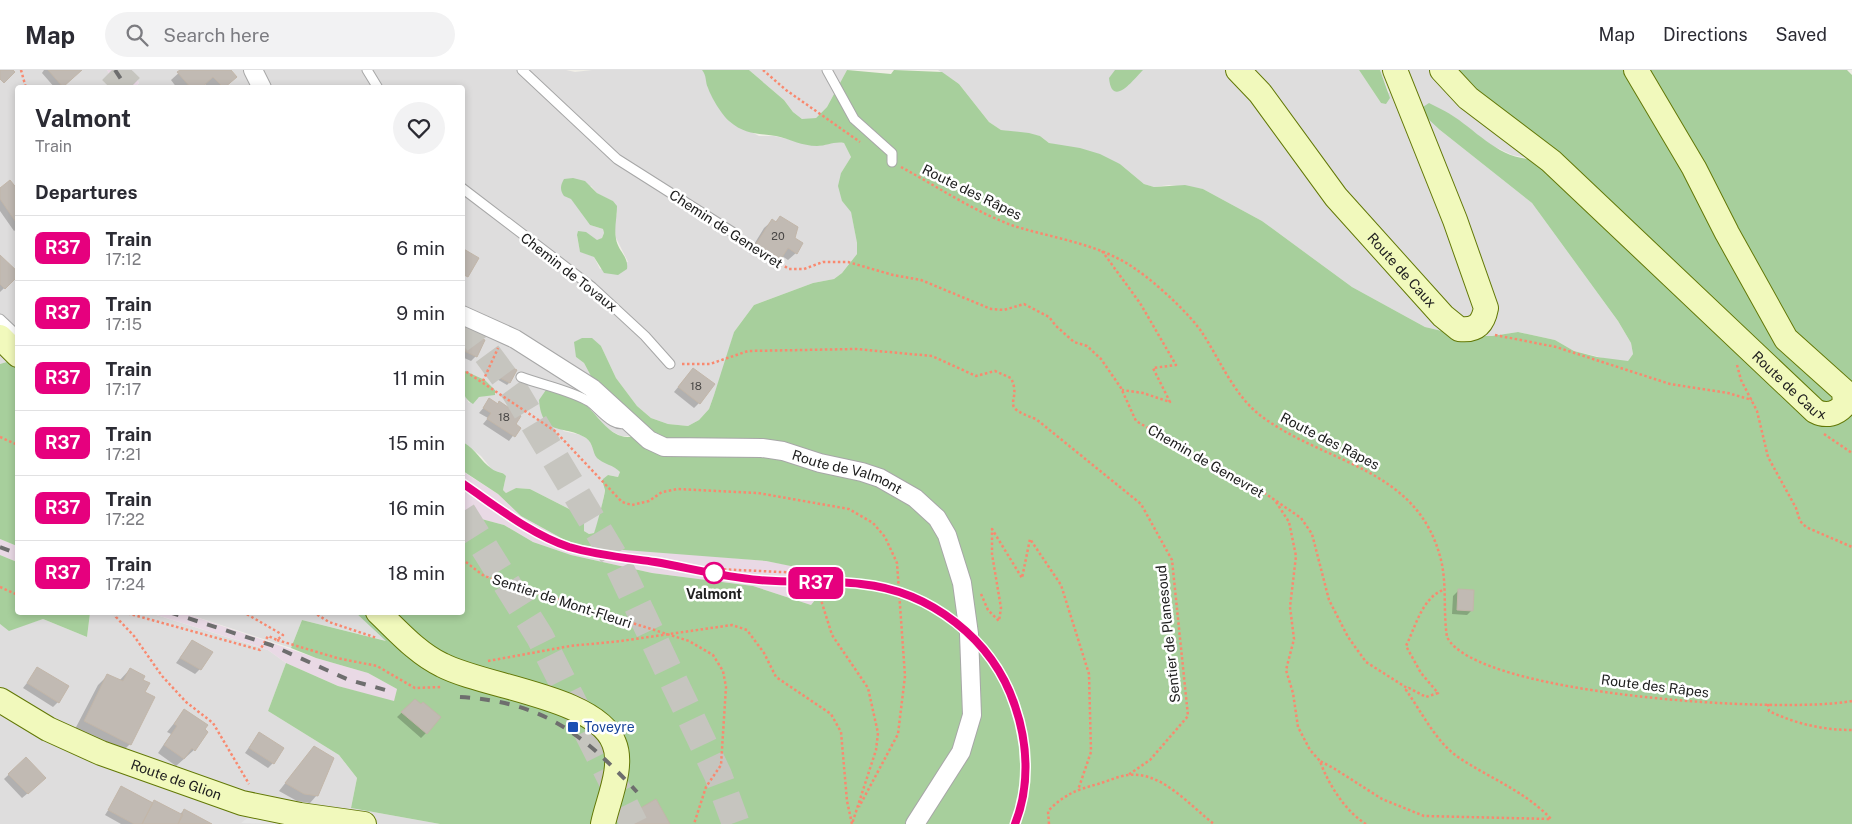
<!DOCTYPE html>
<meta charset="utf-8">
<style>
:root{--surface:#fff;--page:#f2f2f3;--text:#2b2b33;--muted:#7c7c81;--line:#e1e1e2}
body{margin:0;font-family:"Public Sans",sans-serif;background:var(--page);color:var(--text);height:100vh;display:flex;flex-direction:column;font-size:19px;white-space:nowrap}
*{box-sizing:border-box;margin:0}
p{font-size:16px;color:var(--muted)}
.icon{flex:none;width:28px;height:28px;fill:none;stroke:currentColor;stroke-width:2;stroke-linecap:round;stroke-linejoin:round}
.map{position:relative;flex:1;overflow:hidden}
.sheet{position:absolute;left:15px;top:15px;width:450px;height:530px;display:flex;flex-direction:column;background:var(--surface);border-radius:5px;box-shadow:0 2px 8px #0003}
.sheet>*{flex:none}
.badge{padding:0 10px;border-radius:8px;font-size:18px;line-height:32px}
.map>.badge{position:absolute;translate:-50% -50%;box-shadow:0 0 0 2px #fff}
h2{padding:0 20px;font-size:19px;line-height:45px}
.round{display:grid;place-items:center;flex:none;width:52px;height:52px;border-radius:26px;background:var(--page)}
.summary{display:flex;align-items:center;justify-content:space-between;height:85px;padding:0 20px}
h1{font-size:24px;font-weight:700;line-height:38px}
ul{padding:0;list-style:none}
li{display:flex;align-items:center;gap:15px;height:65px;padding:0 20px;border-top:1px solid var(--line)}
li div{flex:1}
li b{display:block;font-size:19px}
li em{font-style:normal}
li .badge{min-width:55px;font-weight:700;text-align:center}
header{display:flex;align-items:center;gap:30px;box-sizing:border-box;height:70px;padding:0 25px;background:var(--surface);border-bottom:1px solid var(--line)}
header strong{font-size:24px}
nav{display:flex;gap:28px;margin-inline-start:auto;font-size:18px}
.search{width:350px;height:45px;background:var(--page);display:flex;align-items:center;gap:12px;box-sizing:border-box;padding:0 18px;border-radius:28px;color:var(--muted);font-size:19px}
.map>svg:first-child{display:block}
.residential{fill:#dedddd;fill-rule:evenodd}
.industrial{fill:#e9d9e5}
.forest{fill:#a7cf9c}
.parking{fill:#e4e4e4}
.shadow{fill:#0003}
.building{fill:#c1bab3;stroke:#c2b6a9}
.lines{fill:none;stroke-linecap:round;stroke-linejoin:round}
.highway-tunnel{stroke:#c6c5bf;stroke-width:28;stroke-dasharray:28 14;stroke-linecap:butt}
.lane-casing{stroke:#a7a7a7;stroke-width:11}
.street-casing{stroke:#a7a7a7;stroke-width:20}
.secondary-casing{stroke:#627806;stroke-width:26}
.path{stroke:#f9896f;stroke-width:2.5;stroke-dasharray:2.5 2.5;stroke-linecap:butt}
.lane{stroke:#fff;stroke-width:9}
.street{stroke:#fff;stroke-width:18}
.secondary{stroke:#f1f9bc;stroke-width:24}
.rail{stroke:#6e6e6e;stroke-width:4;stroke-dasharray:10 10;stroke-linecap:butt}
.line-casing{stroke:#fff;stroke-width:11}
.line{stroke:#e6007e;stroke-width:8}
.stop-dot{fill:#fff;stroke:#e6007e;stroke-width:2.5}
.transit-dot{fill:#1a4fb4;stroke:#fff;stroke-width:2}
.labels{text-anchor:middle;stroke-width:5;stroke-linejoin:round;paint-order:stroke}
.number-label{font-size:11px;fill:#484645}
.street-label{font-size:14px;fill:#202020;stroke:#fff}
.stop-label{font-size:14px;font-weight:bold;fill:#202020;stroke:#fff}
.transit-label{font-size:14px;fill:#164399;stroke:#fff;text-anchor:start}
</style>
<header>
<strong>Map</strong>
<div class="search"><svg class="icon" aria-label="search" viewBox="0 0 24 24"><circle cx="10" cy="10" r="6"/><path d="M15 15l6 6"/></svg>Search here</div>
<nav><a>Map</a><a>Directions</a><a>Saved</a></nav>
</header>
<div class="map">
<svg width="1852" height="754" viewBox="0 0 1852 754">
<rect width="100%" height="100%" fill="#f0eee7"/>
<path class="residential" d="M0 0H107L117 17 18 18 17 274 10 291 0 294Z
M132 0H566L575 2 592 0H702L705 3 708 18 728 50 759 66H774L819 76 836 71 844 73 851 87 841 103 842 131 851 141 857 173V184L842 203 834 209 813 213 754 235 734 262 724 297 709 339 699 350 688 356 668 354 651 348 637 336 616 308 601 276 576 287 584 293 592 308 631 341 636 348 634 366H621L609 360 585 334 563 361 581 365 589 370 599 390 615 396 620 402 618 407 608 405 602 412 605 420 599 451 594 463 589 464 584 461V449L577 443 530 419 516 418 506 423 503 420 505 411 503 403 493 401 481 386 463 372V322L469 333 479 327 495 324V320L485 310 463 300 462 18 135 17 139 13ZM591 116 597 123 613 131 617 143 614 153 616 168 628 192 600 199 594 187 580 181 577 166 590 167 597 171 602 168 604 163 603 159 590 155 571 128Z
M749 0H847L827 37 816 48 809 49H802L793 42 784 30Z
M938 0H1359L1381 33 1389 22 1380 0H1458L1477 20 1534 64 1532 89 1512 85 1491 75 1450 44 1440 60 1532 133 1618 251 1631 273 1633 284 1628 291H1616L1574 281 1555 270 1518 262 1492 266H1463L1425 257 1352 217 1262 151 1203 119 1169 115 1154 117 1144 114 1120 94 1049 73 1040 66 1001 60 989 52 959 14Z
M90 543H150L268 580 286 593 268 641 339 685 357 708 351 738 440 754H0V554L9 560 43 549 87 567Z
M184 543H356L387 571 302 550 291 578Z"/>
<path class="industrial" d="M107 0H132L139 13 135 17H117Z
M462 401 498 424 521 446 572 474 766 491 836 504 811 535 753 516 652 503 571 485 533 472 504 455 474 447 463 440Z
M0 469 17 476V492L0 485Z
M150 543H184L316 588 368 603 397 619 394 632 338 616 286 593 268 580 253 575Z"/>
<path class="forest" d="M702 0H749L784 30 793 42 802 49 816 48 827 37 847 0 891 4 894 0 942 2 959 14 989 52 1001 60 1029 63 1040 66 1049 73 1080 78 1100 84 1120 94 1144 114 1154 117 1185 115 1203 119 1262 151 1352 217 1425 257 1463 266H1492L1518 262 1555 270 1574 281 1597 287 1628 291 1633 284 1631 273 1618 251 1532 133 1440 60 1425 46 1423 37 1429 33C1436 37 1444 40 1450 44 1476 60 1499 89 1532 89L1534 64 1477 20 1458 0H1847L1852 5V754H440L351 738 357 708 339 685 268 641 286 593 338 616 394 631 397 619 368 603 316 588 291 578 302 550 386 571 356 543 462 542 463 440 474 447 504 455 533 472 571 485 652 503 753 516 811 535 835 505 766 491 624 480 572 474 521 446 498 424 463 401V372C477 380 480 391 492 399 497 403 502 401 506 406L503 420 506 423 516 418 530 419 577 443 584 449V461L589 464 594 463C596 458 605 425 605 420 604 416 602 413 603 409L608 405 618 407 620 402C614 395 603 394 597 388 592 382 594 374 586 368 565 354 542 368 539 330L548 317 562 316C570 322 579 329 587 336 600 348 613 372 634 366L636 348 631 341 592 308 584 293 576 287 574 272 582 268H592L601 276 616 308 637 336 651 348 668 354 688 356 699 350 709 339 714 325 734 262 754 235 813 213 834 209 842 203 857 184V173L851 142 842 131 838 116 841 103 851 87 844 73C834 71 827 76 817 76 802 76 790 69 776 66 758 63 745 65 729 51 722 45 711 27 708 18 705 12 707 6 702 0Z
M1115 0H1143C1134 9 1112 39 1109 8Z
M1359 0H1380L1390 28 1386 34 1381 33Z
M573 108 585 111 597 123 613 131 617 136C617 148 614 157 616 169 618 181 629 187 627 199L618 205 604 203 594 187 580 182 577 165 578 161 586 162 597 170 602 168 604 163 603 159 590 155 571 129 564 126C560 120 560 116 564 109Z
M17 274V476L0 469V294L10 291Z
M463 300 485 310 495 320V325L479 327 473 334C460 327 462 313 463 300Z
M0 485 17 492 18 542 90 543 87 567 43 549 9 561 0 554Z"/>
<path class="parking" d="M251 745 284 751 281 754 241 753Z"/>
<path class="shadow" d="M44 0H81L61 18H55L42 3Z
M182 0H229L224 18H208L205 14 201 18H177L171 10Z
M0 120 18 122V158L14 161 0 141Z
M780 148 793 169 796 183 788 190 782 186 773 195 750 181 764 158 772 151 775 152Z
M0 187 18 205 0 222Z
M462 261 476 286 471 291 462 287Z
M503 294 509 313 507 315 495 308Z
M693 299 699 333 694 338 674 322Z
M490 330 519 358 509 371 483 354 488 348 479 343Z
M1458 521 1472 540 1467 545 1452 544 1453 526Z
M192 571 200 599 195 604 176 593Z
M38 599 58 632 53 637 23 618Z
M130 599 141 610 143 623 130 674 120 684 74 661 98 615 108 605 119 611Z
M415 630 426 663 421 668 397 647Z
M185 640 194 680 176 696 158 683 171 664 167 662Z
M569 653 578 656 574 661 567 657Z
M259 663 273 693 268 698 245 683Z
M314 677 317 725 310 733 297 731 279 721Z
M26 688 40 713 22 728 4 709Z
M122 718 179 745 184 740 210 754H121L105 745Z
M633 744 669 754H627Z"/>
<path class="building" d="M0 0H13L15 2 4 13 0 9Z
M48 0H82L63 17Z
M180 0H231L237 7 224 18 213 7 201 18H191L177 2Z
M10 110 18 120V155L0 129V118Z
M780 146 798 157 795 168 803 173 797 184 788 178 781 189 756 174 772 149 776 152Z
M462 178 479 188 468 207 462 204Z
M0 185 18 202V206L5 219 0 214Z
M462 260 485 270 477 287 462 280Z
M503 293 517 300 510 313 496 306Z
M693 298 715 314 700 334 678 317Z
M489 328 498 334 499 331 521 346 516 354 521 358 515 367 487 349 491 343 483 338Z
M1458 519 1474 520 1473 541 1457 540Z
M192 570 213 582 201 600 180 588Z
M37 597 69 616 59 633 27 613Z
M130 598 145 606 143 610 150 613 145 622 155 627 131 675 84 651 107 604 123 611Z
M415 629 421 634 423 632 441 647 427 664 401 642Z
M184 639 208 655 205 659 208 662 195 681 192 678 184 689 164 675 177 656 174 654Z
M571 649 580 655 577 660 568 654Z
M259 662 284 678 274 694 249 678Z
M314 676 334 688 318 726 304 724 285 713Z
M26 687 46 708 28 724 8 704Z
M121 716 153 733 142 754H134L108 740Z
M656 729 670 754H634L631 748 634 746 632 743Z
M154 730 183 745 178 754H142Z
M184 739 212 754H178Z"/>
<g class="lines">
<path class="highway-tunnel" d="M112 0 130 18
M462 250 516 323 617 492 718 705 736 754
M462 442 540 567 634 754"/>
<defs>
<path id="lane" d="M367 0 378 18
M522 0 617 89 737 165
M827 0 854 49 892 83V92
M462 118 592 217 645 266 670 294
M0 249 18 266
M521 307C542 315 570 320 590 332 600 339 614 360 628 352"/>
<g id="street">
<path d="M253 0 262 18"/>
<path id="s1" d="M462 245 515 269 592 318 649 370 664 377 762 378 783 381 820 393 862 402 880 408 915 428 937 448 947 465 962 513 969 564 972 645 961 682 915 754"/>
</g>
<g id="secondary">
<path id="s2" d="M1238 0 1260 23 1336 127 1443 246 1459 259C1476 261 1483 254 1486 238L1455 150 1395 0"/>
<path id="s3" d="M1442 0 1468 28 1551 91 1815 341C1826 347 1837 344 1845 334L1844 321 1786 269 1727 163 1694 98 1636 0"/>
<path d="M0 267 18 285"/>
<path d="M378 542C398 561 417 583 442 595 484 617 597 627 614 673 624 696 608 730 603 754"/>
<path id="s4" d="M0 630 48 659 101 683 242 733 300 745 364 754"/>
</g>
</defs>
<use href="#lane" class="lane-casing"/>
<use href="#street" class="street-casing"/>
<use href="#secondary" class="secondary-casing"/>
<path class="path" d="M21 0 26 18
M763 0 786 20 860 72
M901 97C938 117 975 142 1014 156 1056 169 1101 174 1137 200 1156 213 1191 245 1203 264 1221 292 1234 325 1261 346 1327 395 1418 397 1441 490 1447 514 1443 542 1447 567 1476 626 1787 644 1852 631
M747 172 789 199H804L823 192H848L893 205 921 210 991 239 1004 240 1024 234 1049 247 1056 256 1074 272 1087 276 1101 289 1121 318 1136 351 1222 401 1247 411 1301 448 1312 464 1329 530 1348 567 1366 592 1407 618
M1102 181 1140 233 1176 295 1153 298 1170 332 1143 323 1122 320
M1495 265 1556 277 1670 314 1728 323 1752 330
M682 294H710L748 281 856 279 932 286 976 306 995 301 1011 308C1023 333 996 335 1036 349L1141 434 1172 490 1188 646 1150 690 1128 705
M1737 295 1741 310 1757 341 1768 387 1796 438 1800 451 1806 457 1852 477
M462 299 555 361 622 432 632 435 649 431 662 422 678 419 758 423 849 439 873 453 885 467 897 493 905 606 898 664 859 737
M483 311 498 278
M1824 364 1852 383
M0 367 18 375
M1276 432 1289 452 1296 486 1290 537 1294 569 1286 600 1293 623 1298 657 1310 680 1320 691
M462 489 484 506 689 571 713 585 723 601 726 617 721 695 706 717 694 754
M0 517 18 525
M981 524 988 540 999 551 1001 538 992 484V459L1022 508 1030 469 1061 515 1089 604 1091 682 1078 720
M117 542 116 547 134 566 162 606 186 632 213 653 249 714
M123 542 260 580 268 566 277 570 283 565 243 542
M313 542 329 552 377 568
M277 570 337 588 377 596 415 618 441 617
M488 591 570 576 621 571 732 555 747 560 764 583 776 607 831 644 841 662 847 731 852 754 876 680 878 663 868 618 832 565 816 514 803 503 716 499
M1768 634 1769 641C1796 654 1823 660 1852 660
M1049 754 1048 741C1065 724 1076 720 1098 714 1108 711 1119 706 1128 705 1162 701 1190 736 1214 754
M1366 754C1346 742 1328 714 1320 691L1335 699 1382 729 1424 746 1551 749C1525 721 1489 708 1458 687 1436 672 1421 641 1406 620L1409 618 1426 627 1438 623 1421 603 1406 576C1415 558 1422 528 1443 520"/>
<use href="#lane" class="lane"/>
<use href="#street" class="street"/>
<use href="#secondary" class="secondary"/>
<path class="rail" d="M115 0 127 18
M462 413 531 459 569 477 746 508 805 512
M0 477 18 484
M169 542 271 575 349 610 393 622
M460 627C543 632 582 663 637 722"/>
</g>
<g class="lines">
<defs>
<path id="line" d="M462 413C496 436 530 464 569 477 596 485 627 488 655 492 689 498 724 507 759 510 793 513 827 510 861 514 930 521 993 569 1015 636 1028 674 1030 716 1015 754"/>
</defs>
<use href="#line" class="line-casing"/>
<use href="#line" class="line"/>
</g>
<circle class="stop-dot" cx="714" cy="503" r="10"/>
<rect class="transit-dot" x="567" y="651" width="12" height="12" rx="2.5"/>
<g class="labels">
<g class="number-label">
<text x="778" y="170">20</text>
<text x="696" y="320">18</text>
<text x="504" y="351">18</text>
</g>
<g class="street-label">
<text transform="translate(972 122) rotate(26)" y="5">Route des Râpes</text>
<text transform="translate(726 159) rotate(33)" y="5">Chemin de Genevret</text>
<text dy="5" stroke="none"><textPath href="#s2" startOffset="259">Route de Caux</textPath></text>
<text transform="translate(569 202) rotate(38)" y="5">Chemin de Tovaux</text>
<text dy="5" stroke="none"><textPath href="#s3" startOffset="470">Route de Caux</textPath></text>
<text transform="translate(1330 371) rotate(27)" y="5">Route des Râpes</text>
<text transform="translate(1206 391) rotate(30)" y="5">Chemin de Genevret</text>
<text dy="5" stroke="none"><textPath href="#s1" startOffset="430">Route de Valmont</textPath></text>
<text transform="translate(562 531) rotate(18)" y="5">Sentier de Mont-Fleuri</text>
<text transform="translate(1168 564) rotate(-96)" y="5">Sentier de Planesoud</text>
<text transform="translate(1655 616) rotate(7)" y="5">Route des Râpes</text>
<text dy="5" stroke="none"><textPath href="#s4" startOffset="194">Route de Glion</textPath></text>
</g>
<g class="stop-label">
<text x="714" y="529">Valmont</text>
</g>
<g class="transit-label">
<text x="584" y="662">Toveyre</text>
</g>
</g>
</svg>
<b class="badge" style="left:816px;top:513px;background:#e6007e;color:#fff">R37</b>
<section class="sheet">
<div class="summary"><div><h1>Valmont</h1><p>Train</p></div><a class="round"><svg class="icon" aria-label="heart" viewBox="0 0 24 24"><path d="M12 20l-8-8c-3-5 5-10 8-4 3-6 11-1 8 4z"/></svg></a></div>
<h2>Departures</h2>
<ul>
<li><span class="badge" style="background:#e6007e;color:#fff">R37</span><div><b>Train</b><p>17:12</p></div><em>6 min</em></li>
<li><span class="badge" style="background:#e6007e;color:#fff">R37</span><div><b>Train</b><p>17:15</p></div><em>9 min</em></li>
<li><span class="badge" style="background:#e6007e;color:#fff">R37</span><div><b>Train</b><p>17:17</p></div><em>11 min</em></li>
<li><span class="badge" style="background:#e6007e;color:#fff">R37</span><div><b>Train</b><p>17:21</p></div><em>15 min</em></li>
<li><span class="badge" style="background:#e6007e;color:#fff">R37</span><div><b>Train</b><p>17:22</p></div><em>16 min</em></li>
<li><span class="badge" style="background:#e6007e;color:#fff">R37</span><div><b>Train</b><p>17:24</p></div><em>18 min</em></li>
</ul>
</section>
</div>
